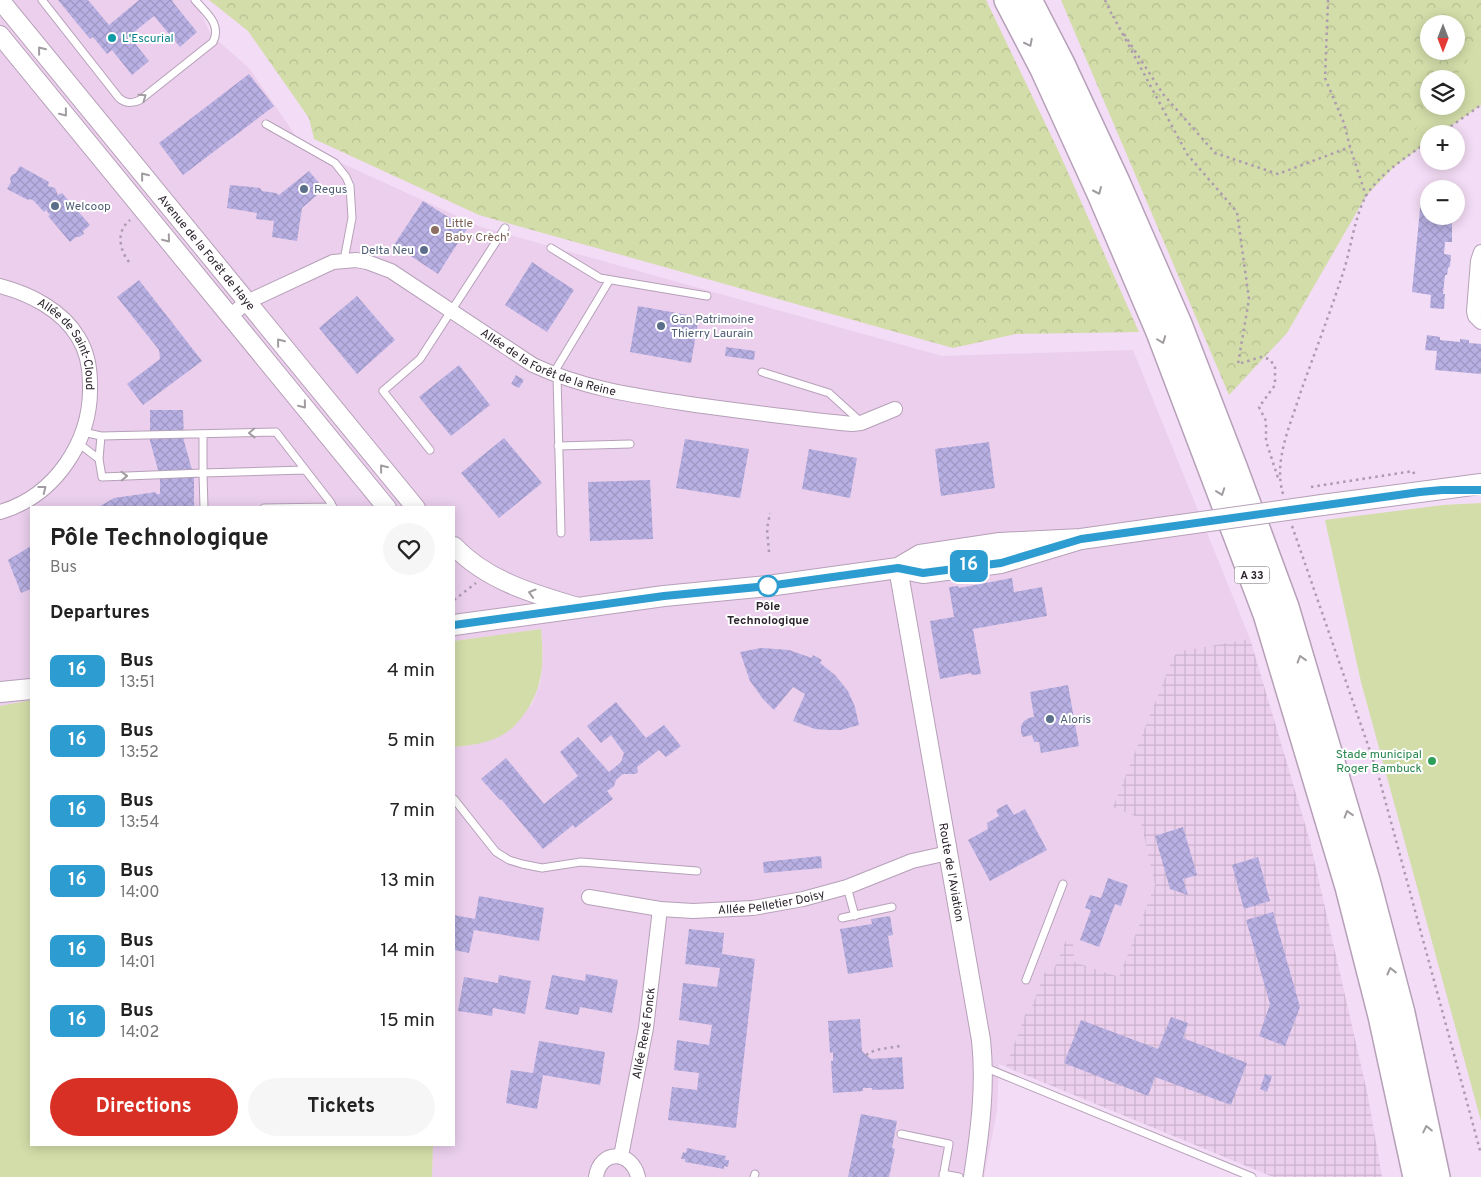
<!DOCTYPE html>
<meta charset="utf-8">
<style>
:root{--surface:#fff;--page:#f6f6f6;--text:#222;--muted:#767676;--accent:#d93025}
body{margin:0;font-family:Overpass,sans-serif;background:var(--page);color:var(--text);height:100vh;display:flex;flex-direction:column;font-size:19px;white-space:nowrap}
*{box-sizing:border-box;margin:0}
p{font-size:16px;color:var(--muted)}
.icon{flex:none;width:28px;height:28px;fill:none;stroke:currentColor;stroke-width:2;stroke-linecap:round;stroke-linejoin:round}
.map{position:relative;flex:1;overflow:hidden}
.drawer{position:absolute;left:30px;top:506px;width:425px;height:640px;display:flex;flex-direction:column;background:var(--surface);border-radius:0px;box-shadow:0 2px 12px #0003}
.drawer>*{flex:none}
.badge{padding:0 10px;border-radius:8px;font-size:18px;line-height:32px}
.needle{width:32px;rotate:180deg}
.buttons{position:absolute;left:1420px;top:15px;display:grid;gap:10px}
.buttons a{display:grid;place-items:center;width:45px;height:45px;border-radius:50%;background:var(--surface);box-shadow:0 2px 12px #0003;font-size:25px}
.map>.badge{position:absolute;translate:-50% -50%;box-shadow:0 0 0 2px #fff}
h2{padding:0 20px;font-size:19px;line-height:45px}
.round{display:grid;place-items:center;flex:none;width:52px;height:52px;border-radius:26px;background:var(--page)}
.head{display:flex;align-items:center;justify-content:space-between;height:85px;padding:0 20px}
h1{font-size:24px;font-weight:700;line-height:38px}
.cta{display:flex;gap:10px;margin-top:auto;padding:10px 20px}
.cta a{flex:1;height:58px;border-radius:30px;background:var(--accent);color:#fff;font-size:20px;font-weight:700;line-height:58px;text-align:center}
.cta a+a{background:var(--page);color:var(--text)}
ul{padding:0;list-style:none}
li{display:flex;align-items:center;gap:15px;height:70px;padding:0 20px}
li div{flex:1}
li b{display:block;font-size:19px}
li em{font-style:normal}
li .badge{min-width:55px;font-weight:700;text-align:center}
.map>svg:first-child{display:block}
.built{fill:#ebcfed}
.industrial{fill:url(#industrial-grid)}
.grass{fill:#d3dda9;fill-rule:evenodd}
.forest{fill:url(#forest-crowns);fill-rule:evenodd}
.building{fill:url(#building-cross-hatch)}
.lines{fill:none;stroke-linecap:round;stroke-linejoin:round}
.service-casing{stroke:#b6a0b8;stroke-width:9}
.minor-casing{stroke:#b6a0b8;stroke-width:16}
.tertiary-casing{stroke:#b6a0b8;stroke-width:20}
.secondary-casing{stroke:#b6a0b8;stroke-width:22}
.motorway-casing{stroke:#b6a0b8;stroke-width:28}
.path{stroke:#ad9baf;stroke-width:2.5;stroke-dasharray:2.5 4;stroke-linecap:butt}
.service{stroke:#fff;stroke-width:7}
.minor{stroke:#fff;stroke-width:14}
.tertiary{stroke:#fff;stroke-width:18}
.secondary{stroke:#fff;stroke-width:20}
.motorway{stroke:#fff;stroke-width:25}
.secondary-bridge-casing{stroke:#b6a0b8;stroke-width:22;stroke-linecap:butt}
.secondary-bridge{stroke:#fff;stroke-width:20}
.oneway{stroke:#a09ca0}
.line-casing{stroke:#fff;stroke-width:11}
.line{stroke:#2c9cd1;stroke-width:8}
.culture-dot{fill:#0f9aa8;stroke:#fff;stroke-width:2}
.service-dot{fill:#5c6f8a;stroke:#fff;stroke-width:2}
.education-dot{fill:#8d6e63;stroke:#fff;stroke-width:2}
.stop-dot{fill:#fff;stroke:#2c9cd1;stroke-width:2.5}
.leisure-dot{fill:#2e9e5b;stroke:#fff;stroke-width:2}
.labels{text-anchor:middle;stroke-width:4;stroke-linejoin:round;paint-order:stroke}
.shield{fill:#fff;stroke:#6b666c;stroke-width:1}
.shield-label{font-size:11px;font-weight:bold;fill:#2c242d}
.culture-label{font-size:12px;fill:#0d838f;stroke:#fff;text-anchor:start}
.service-label{font-size:12px;fill:#4e5e75;stroke:#fff;text-anchor:start}
.education-label{font-size:12px;fill:#785e54;stroke:#fff;text-anchor:start}
.street-label{font-size:12px;fill:#2c242d;stroke:#fff}
.stop-label{font-size:12px;font-weight:bold;fill:#2c242d;stroke:#fff}
.leisure-label{font-size:12px;fill:#27864d;stroke:#fff;text-anchor:end}
</style>
<div class="map">
<svg width="1481" height="1177" viewBox="0 0 1481 1177">
<defs>
<pattern id="industrial-grid" width="8" height="8" patternUnits="userSpaceOnUse" patternTransform="scale(1.25)"><rect width="8" height="8" fill="#ebcfed"/><path d="M0 4h8M4 0v8" fill="none" stroke="#cab2cc"/></pattern>
<pattern id="forest-crowns" width="20" height="18" patternUnits="userSpaceOnUse" patternTransform="scale(1.25)"><rect width="20" height="18" fill="#d3dda9"/><path d="M2 6a3 3 0 1 1 6 0M12 15a3 3 0 1 1 6 0" fill="none" stroke="#b5be92"/></pattern>
<pattern id="building-cross-hatch" width="8" height="8" patternUnits="userSpaceOnUse" patternTransform="scale(1.25)"><rect width="8" height="8" fill="#b8b0e3"/><path d="M0 0l8 8M0 8l8-8" fill="none" stroke="#9e97c3"/></pattern>
</defs>
<rect width="100%" height="100%" fill="#f3dcf5"/>
<path class="built" d="M0 0H195L211 35 249 68 302 145 481 227 942 356 1133 350 1250 639 1309 838 1367 1092 1382 1177H1273L999 1064 997 1111 984 1177H432L433 1145H454V747L467 746 532 705 541 681 543 653 541 629 454 641V508H31V700L0 706Z"/>
<path class="industrial" d="M1250 639 1309 838 1367 1092 1382 1177H1273L1006 1067 1027 1010 1032 1006 1045 972 1052 974 1066 940 1073 942 1074 962 1119 977 1155 885 1140 818 1113 807 1173 658 1176 654 1182 651Z"/>
<path class="grass" d="M1373 0H1481V105L1440 134H1429V141L1394 167 1366 196ZM1429 24H1456V51H1429ZM1429 79H1456V106H1429Z
M1481 503V1121L1361 682 1325 520 1443 505Z
M541 629C544 663 544 689 522 717 516 725 509 732 499 737 486 743 468 746 454 747V641Z
M31 700V1145H433L432 1177H0V706Z"/>
<path class="forest" d="M209 0H986L1058 150 1139 332 1016 334 953 348 479 215 314 139 309 118 248 31Z
M1061 0H1481V42L1454 79H1429V106H1433L1366 196 1287 333 1229 395ZM1429 24H1456V51H1429Z"/>
<path class="building" d="M58 0H88L109 25 139 0H173L172 1 197 32 180 47 154 16 129 36 149 61 132 75 112 50 107 54 93 37 90 39Z
M249 74 274 106 183 175 159 143Z
M20 166 49 182 48 186 55 188 58 195 62 193 90 225 83 231 84 234 79 237H76L70 242 48 216 50 215 46 210 44 212 34 201 30 199 28 200 7 189 11 182 10 178 12 175 16 173Z
M309 171 324 189 302 208 297 241 272 237 274 221 256 219 257 213 227 208 230 185 260 188 262 191 276 193 279 195Z
M1421 199 1429 200V216H1450L1449 222 1452 223V242H1445L1444 254 1451 255 1450 266 1448 268 1447 275H1445L1443 294H1445L1444 309 1430 308 1431 295 1412 292Z
M423 201 467 229 438 274 394 245Z
M532 262 574 290 547 332 505 305Z
M139 280 202 361 143 405 127 384 160 359 159 350 117 297Z
M357 296 395 340 357 374 319 328Z
M638 306 699 317 691 363 630 352Z
M1427 335 1440 337V340L1460 342V339L1469 340V343L1481 344V374L1435 370 1437 351 1425 350Z
M726 347 755 351 754 360 725 356Z
M459 365 490 405 451 436 419 397Z
M516 375 524 380 519 388 511 384Z
M150 410H183L184 441 194 477V508H97L114 498 156 492V494H160V477L150 441Z
M504 438 542 483 499 518 461 473Z
M685 439 749 449 740 498 676 488Z
M989 442 995 488 941 496 935 449Z
M809 449 857 458 850 498 802 489Z
M650 480 653 539 590 541 588 482Z
M31 546V589L21 593 8 560Z
M1012 578 1014 592 1042 587 1047 616 973 629 981 674 972 675 971 673 940 679 930 621 954 617 949 587 958 586 959 588Z
M761 648 789 650 812 658 813 655 822 660 820 663 835 675 848 691 855 707 859 725 841 730H829L815 729 793 721 805 694 793 687 774 710 763 699 750 681 740 652Z
M1068 685 1079 746 1041 753 1039 742H1034L1032 735 1023 737 1021 733V726L1024 721 1029 718 1034 717 1030 692Z
M616 702 646 738 664 725 681 746 666 757 659 750 637 767 638 772 635 774H623L616 780 614 786 607 791 613 799 575 828 573 825 543 849 501 799 500 800 481 779 506 758 544 804 578 776 560 752 578 737 609 772 621 762 624 753 611 735 601 743 587 726Z
M1007 804 1014 815 1025 809 1047 850 990 881 968 840 988 829 987 823 999 816 996 810Z
M1183 827 1197 875 1183 879 1188 895 1170 889 1155 836Z
M821 856 822 868 764 873 763 862Z
M1258 857 1270 901 1244 909 1232 865Z
M1108 878 1128 885 1121 906 1115 904 1099 947 1080 940 1091 910 1085 908 1090 895 1101 898Z
M479 896 544 908 539 941 474 930 469 953 454 950V915L475 919Z
M1273 912 1300 1007 1285 1046 1259 1036 1270 1004 1246 920Z
M890 916 893 935 888 936 893 967 848 974 840 929 872 924 871 919Z
M689 929 724 933 722 954 755 959 736 1128 668 1120 672 1087 697 1090 699 1073 674 1070 677 1040 709 1045 712 1025 679 1020 683 983 717 987 720 968 685 964Z
M586 974 618 980 612 1013 580 1007 578 1015 545 1009 552 975 585 981Z
M499 975 531 981 525 1014 493 1008 492 1016 458 1011 464 977 498 983Z
M1171 1017 1188 1023 1183 1038 1247 1063 1231 1105 1155 1077 1148 1096 1064 1063 1081 1020 1158 1049Z
M860 1019 862 1051 866 1055 871 1059 902 1057 904 1089 872 1090V1088H863V1091L833 1093 831 1061H833V1052L830 1053 828 1021Z
M539 1041 605 1052 600 1085 543 1075 537 1109 506 1103 511 1070 533 1073Z
M1265 1074 1272 1076 1267 1092 1260 1089Z
M861 1114 897 1121 892 1148 895 1149 889 1177H848Z
M687 1148 726 1156 725 1160H729L728 1167 724 1166V1169L685 1162V1159H681L683 1152 686 1153Z"/>
<g class="lines">
<defs>
<path id="service" d="M42 0 119 98C126 104 132 104 140 100L213 42C222 24 206 13 195 0
M266 124 335 163 346 177 350 186 352 218 344 260
M551 248 600 278 707 296
M762 372 829 393 861 422
M553 374 609 281
M557 376 561 533
M83 432 101 436 276 432 331 503 333 508
M203 434V473L305 470
M78 443 99 459 102 477 203 473 204 508
M558 446 630 444
M430 450 383 391 420 359 505 228
M99 459 101 436
M264 508 333 507
M454 799 496 852 509 860 522 864 542 868 581 862 697 871
M847 887 855 916
M842 918 892 907
M1026 980 1063 884
M984 1067 1252 1177
M901 1134 949 1144 943 1177
M943 1174 959 1177
M754 1177 755 1174"/>
<g id="minor">
<path d="M1481 252 1478 261 1474 311 1475 316 1481 322"/>
<path id="s1" d="M0 286C30 294 62 310 78 337 87 351 90 368 90 384 92 441 55 496 0 512"/>
<path id="s2" d="M230 316 247 302 333 262 356 260 367 262 391 271 533 365C587 390 638 396 696 405 748 412 800 419 852 424L861 423 895 409"/>
<path id="s3" d="M589 897 660 909 693 911 753 908 803 899 847 887 912 861 948 853"/>
<path id="s4" d="M621 1156 646 1028 660 909"/>
<path d="M596 1177C600 1149 632 1150 638 1177"/>
</g>
<g id="tertiary">
<path id="s5" d="M0 0 416 508"/>
<path d="M0 35 387 508"/>
<path d="M454 546C487 581 534 594 578 607"/>
<path id="s6" d="M898 568 981 1040C986 1086 980 1131 973 1177"/>
</g>
<path id="secondary" d="M1322 505 1481 484
M898 568 920 555 1000 543 1081 539 1159 528
M454 625 664 596 768 586 898 568 923 573 1001 563 1081 539
M0 692 31 689"/>
<path id="motorway" d="M1007 0 1043 69 1101 196 1159 332 1266 614 1348 887 1381 1016 1416 1177
M1029 0 1062 64 1117 182 1179 324 1235 469 1286 607 1367 880 1402 1013 1437 1177"/>
</defs>
<use href="#service" class="service-casing"/>
<use href="#minor" class="minor-casing"/>
<use href="#tertiary" class="tertiary-casing"/>
<use href="#secondary" class="secondary-casing"/>
<use href="#motorway" class="motorway-casing"/>
<path class="path" d="M1105 0 1113 17
M1328 0 1325 78 1344 123 1350 147 1366 196
M1113 16 1187 154 1237 212 1249 299 1238 364 1261 357 1269 359 1275 366V385L1259 407 1266 421V441L1279 481
M1124 34 1163 94 1215 153 1278 174 1350 147
M1440 134 1481 105
M129 262C119 249 116 231 130 220
M1311 487 1413 471 1415 476
M1283 494C1273 460 1291 424 1301 391 1315 352 1330 313 1343 273 1351 249 1354 218 1366 196 1378 175 1409 155 1429 141
M1292 526 1378 774 1481 1154
M769 552 767 529 770 513
M454 600 476 583
M866 1055C877 1047 891 1049 903 1045"/>
<use href="#service" class="service"/>
<use href="#minor" class="minor"/>
<use href="#tertiary" class="tertiary"/>
<use href="#secondary" class="secondary"/>
<use href="#motorway" class="motorway"/>
<defs>
<path id="secondary-bridge" d="M1159 528 1322 505"/>
</defs>
<use href="#secondary-bridge" class="secondary-bridge-casing"/>
<use href="#secondary-bridge" class="secondary-bridge"/>
</g>
<defs><path id="oneway-chevron" d="M-2-3.5L2.5 0L-2 3.5" fill="none" stroke-width="1.6" stroke-linecap="round" stroke-linejoin="round" transform="scale(1.25)"/></defs>
<g class="oneway">
<use href="#oneway-chevron" transform="translate(1029 43) rotate(63)"/>
<use href="#oneway-chevron" transform="translate(41 50) rotate(-129)"/>
<use href="#oneway-chevron" transform="translate(143 97) rotate(-35)"/>
<use href="#oneway-chevron" transform="translate(64 113) rotate(51)"/>
<use href="#oneway-chevron" transform="translate(144 176) rotate(-129)"/>
<use href="#oneway-chevron" transform="translate(1098 191) rotate(66)"/>
<use href="#oneway-chevron" transform="translate(167 239) rotate(51)"/>
<use href="#oneway-chevron" transform="translate(1162 340) rotate(69)"/>
<use href="#oneway-chevron" transform="translate(280 342) rotate(-129)"/>
<use href="#oneway-chevron" transform="translate(303 405) rotate(51)"/>
<use href="#oneway-chevron" transform="translate(252 433) rotate(179)"/>
<use href="#oneway-chevron" transform="translate(383 468) rotate(-129)"/>
<use href="#oneway-chevron" transform="translate(124 476) rotate(-2)"/>
<use href="#oneway-chevron" transform="translate(43 489) rotate(-38)"/>
<use href="#oneway-chevron" transform="translate(1221 492) rotate(70)"/>
<use href="#oneway-chevron" transform="translate(532 593) rotate(-163)"/>
<use href="#oneway-chevron" transform="translate(1301 659) rotate(-107)"/>
<use href="#oneway-chevron" transform="translate(1348 814) rotate(-107)"/>
<use href="#oneway-chevron" transform="translate(1391 971) rotate(-104)"/>
<use href="#oneway-chevron" transform="translate(1427 1129) rotate(-102)"/>
</g>
<g class="lines">
<defs>
<path id="line" d="M454 625 664 596 768 586 898 568 923 573 1001 563 1081 539 1420 492 1442 490H1481"/>
</defs>
<use href="#line" class="line-casing"/>
<use href="#line" class="line"/>
</g>
<circle class="culture-dot" cx="112" cy="38" r="5"/>
<g class="service-dot">
<circle cx="304" cy="189" r="5"/>
<circle cx="55" cy="206" r="5"/>
<circle cx="424" cy="250" r="5"/>
<circle cx="661" cy="326" r="5"/>
<circle cx="1050" cy="719" r="5"/>
</g>
<circle class="education-dot" cx="435" cy="230" r="5"/>
<circle class="stop-dot" cx="768" cy="586" r="10"/>
<circle class="leisure-dot" cx="1432" cy="761" r="5"/>
<g class="labels">
<rect class="shield" x="1234.5" y="566.5" width="35" height="17" rx="4"/>
<g class="shield-label">
<text x="1252" y="579">A 33</text>
</g>
<g class="culture-label">
<text x="122" y="42">L'Escurial</text>
</g>
<g class="service-label">
<text x="314" y="193">Regus</text>
<text x="65" y="210">Welcoop</text>
<text x="414" y="254" text-anchor="end">Delta Neu</text>
<text x="671" y="323">Gan Patrimoine<tspan x="671" dy="14">Thierry Laurain</tspan></text>
<text x="1060" y="723">Aloris</text>
</g>
<g class="education-label">
<text x="445" y="227">Little<tspan x="445" dy="14">Baby Crèch'</tspan></text>
</g>
<g class="street-label">
<text dy="4" stroke="none"><textPath href="#s5" startOffset="326">Avenue de la Forêt de Haye</textPath></text>
<text dy="4" stroke="none"><textPath href="#s1" startOffset="96">Allée de Saint-Cloud</textPath></text>
<text dy="4" stroke="none"><textPath href="#s2" startOffset="360">Allée de la Forêt de la Reine</textPath></text>
<text dy="4" stroke="none"><textPath href="#s6" startOffset="309">Route de l'Aviation</textPath></text>
<text dy="4" stroke="none"><textPath href="#s3" startOffset="184">Allée Pelletier Doisy</textPath></text>
<text dy="4" stroke="none"><textPath href="#s4" startOffset="125">Allée René Fonck</textPath></text>
</g>
<g class="stop-label">
<text x="768" y="610">Pôle<tspan x="768" dy="14">Technologique</tspan></text>
</g>
<g class="leisure-label">
<text x="1422" y="758">Stade municipal<tspan x="1422" dy="14">Roger Bambuck</tspan></text>
</g>
</g>
</svg>
<div class="buttons">
<a><svg class="needle" viewBox="-14 -14 28 28"><path d="M0-13l5 13h-10z" fill="#e53935"/><path d="M0 13l5-13h-10z" fill="#767676"/></svg></a>
<a><svg class="icon" aria-label="layers" viewBox="0 0 24 24"><path d="M12 4l9 5-9 5-9-5zM3 14l9 5 9-5"/></svg></a>
<a>+</a>
<a>−</a>
</div>
<b class="badge" style="left:969px;top:566px;background:#2c9cd1;color:#fff">16</b>
<section class="drawer">
<div class="head"><div><h1>Pôle Technologique</h1><p>Bus</p></div><a class="round"><svg class="icon" aria-label="heart" viewBox="0 0 24 24"><path d="M12 20l-8-8c-3-5 5-10 8-4 3-6 11-1 8 4z"/></svg></a></div>
<h2>Departures</h2>
<ul>
<li><span class="badge" style="background:#2c9cd1;color:#fff">16</span><div><b>Bus</b><p>13:51</p></div><em>4 min</em></li>
<li><span class="badge" style="background:#2c9cd1;color:#fff">16</span><div><b>Bus</b><p>13:52</p></div><em>5 min</em></li>
<li><span class="badge" style="background:#2c9cd1;color:#fff">16</span><div><b>Bus</b><p>13:54</p></div><em>7 min</em></li>
<li><span class="badge" style="background:#2c9cd1;color:#fff">16</span><div><b>Bus</b><p>14:00</p></div><em>13 min</em></li>
<li><span class="badge" style="background:#2c9cd1;color:#fff">16</span><div><b>Bus</b><p>14:01</p></div><em>14 min</em></li>
<li><span class="badge" style="background:#2c9cd1;color:#fff">16</span><div><b>Bus</b><p>14:02</p></div><em>15 min</em></li>
</ul>
<div class="cta"><a>Directions</a><a>Tickets</a></div>
</section>
</div>
